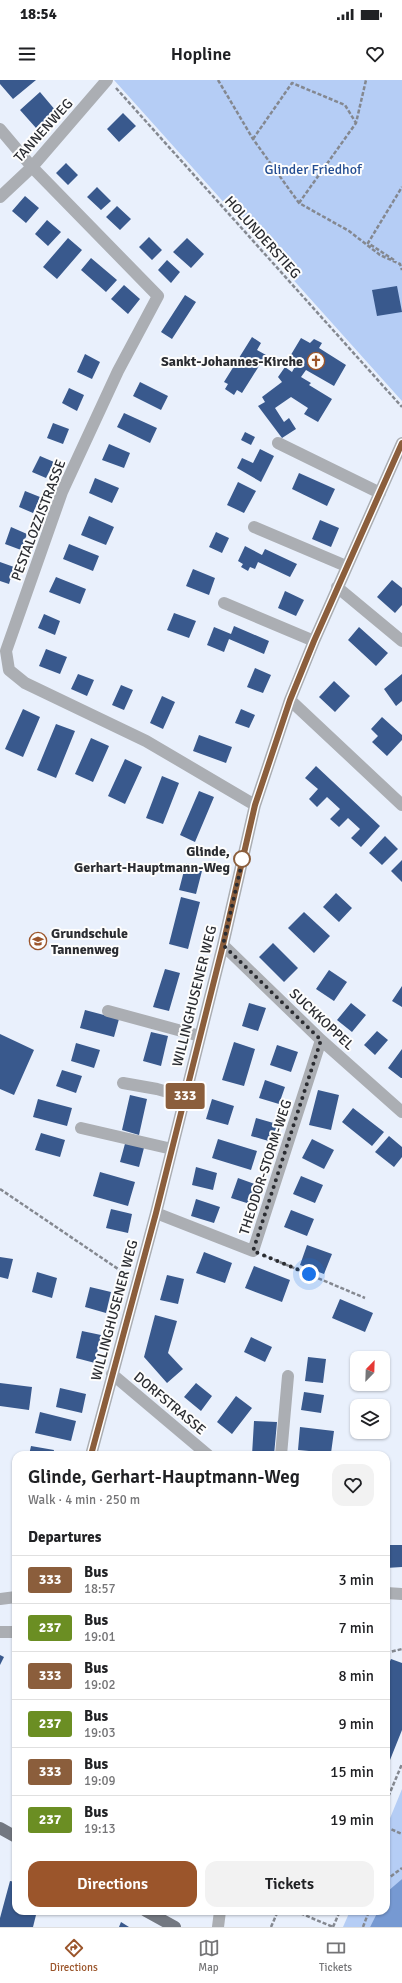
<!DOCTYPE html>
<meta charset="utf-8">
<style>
:root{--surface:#fff;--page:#f2f2f2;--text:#202124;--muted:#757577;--line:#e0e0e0;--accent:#9b552b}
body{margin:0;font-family:Signika,sans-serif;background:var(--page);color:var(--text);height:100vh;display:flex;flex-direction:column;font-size:15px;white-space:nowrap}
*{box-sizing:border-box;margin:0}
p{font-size:13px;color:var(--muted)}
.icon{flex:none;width:22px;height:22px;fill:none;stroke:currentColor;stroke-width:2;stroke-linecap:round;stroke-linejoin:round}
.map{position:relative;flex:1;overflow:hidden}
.side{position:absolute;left:12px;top:1371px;width:378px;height:464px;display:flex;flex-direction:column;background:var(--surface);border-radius:12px;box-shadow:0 1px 3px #0004}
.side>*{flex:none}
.badge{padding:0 8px;border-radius:3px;font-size:14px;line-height:26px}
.needle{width:26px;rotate:23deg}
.buttons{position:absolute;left:350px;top:1271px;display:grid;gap:8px}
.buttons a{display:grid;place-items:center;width:40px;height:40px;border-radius:8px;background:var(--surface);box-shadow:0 1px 3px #0004;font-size:20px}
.you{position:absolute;width:20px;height:20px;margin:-10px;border:3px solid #fff;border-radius:50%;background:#1a73e8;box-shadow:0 0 0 6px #1a73e833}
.map>.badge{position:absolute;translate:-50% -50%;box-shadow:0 0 0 2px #fff}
h2{padding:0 16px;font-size:15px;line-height:36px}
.round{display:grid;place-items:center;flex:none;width:42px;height:42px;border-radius:12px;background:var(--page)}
.headline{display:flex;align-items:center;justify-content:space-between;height:68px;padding:0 16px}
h1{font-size:19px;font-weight:600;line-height:30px}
.button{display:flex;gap:8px;margin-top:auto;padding:8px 16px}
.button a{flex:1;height:46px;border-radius:12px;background:var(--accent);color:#fff;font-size:16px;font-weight:600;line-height:46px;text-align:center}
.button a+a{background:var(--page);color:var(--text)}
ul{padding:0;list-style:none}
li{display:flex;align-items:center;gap:12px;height:48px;padding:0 16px;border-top:1px solid var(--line)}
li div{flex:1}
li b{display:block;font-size:15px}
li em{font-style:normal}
li .badge{min-width:44px;font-weight:700;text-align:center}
.status{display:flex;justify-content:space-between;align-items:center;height:28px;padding:0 20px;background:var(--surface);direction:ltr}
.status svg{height:11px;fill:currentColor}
header{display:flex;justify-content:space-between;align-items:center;height:52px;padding:0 16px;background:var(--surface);font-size:18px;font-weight:600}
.tab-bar{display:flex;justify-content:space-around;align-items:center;height:56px;border-top:1px solid var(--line);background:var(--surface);font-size:11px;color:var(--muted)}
.tab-bar a{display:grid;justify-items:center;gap:2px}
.tab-bar .selected{color:var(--accent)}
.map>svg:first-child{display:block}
.green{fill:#b5cdf5}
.water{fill:#7699d2}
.building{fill:#39598d}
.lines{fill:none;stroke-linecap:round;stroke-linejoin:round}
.path{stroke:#848890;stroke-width:2.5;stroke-dasharray:4 2;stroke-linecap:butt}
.minor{stroke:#abaeb3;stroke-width:12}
.major{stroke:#737881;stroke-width:12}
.line-casing{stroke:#fff;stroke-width:9}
.line{stroke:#8b5e3c;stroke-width:6}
.walk{stroke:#2a2c31;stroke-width:4;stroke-dasharray:0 7.2}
.stop-dot{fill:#fff;stroke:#8b5e3c;stroke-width:2}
.labels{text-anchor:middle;stroke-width:4;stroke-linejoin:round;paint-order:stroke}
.street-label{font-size:14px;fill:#2a2c31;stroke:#fdfdfd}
.park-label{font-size:14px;fill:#234d92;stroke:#fdfdfd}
.poi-label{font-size:14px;font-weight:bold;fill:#2a2c31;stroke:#fdfdfd;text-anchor:end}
.stop-label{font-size:14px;font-weight:bold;fill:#2a2c31;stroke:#fdfdfd;text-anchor:end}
</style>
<div class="status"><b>18:54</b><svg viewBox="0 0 49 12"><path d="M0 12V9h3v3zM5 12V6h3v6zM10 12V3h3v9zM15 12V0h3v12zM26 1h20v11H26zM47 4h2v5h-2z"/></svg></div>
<header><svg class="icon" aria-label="menu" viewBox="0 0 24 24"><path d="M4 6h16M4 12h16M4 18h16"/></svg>Hopline<svg class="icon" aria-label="heart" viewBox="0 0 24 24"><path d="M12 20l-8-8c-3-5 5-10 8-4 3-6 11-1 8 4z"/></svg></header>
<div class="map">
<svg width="402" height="1847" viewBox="0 0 402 1847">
<rect width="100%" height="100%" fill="#e9f0fc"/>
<path class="green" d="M114 0H402V321Z
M402 1709V1799L386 1815V1748Z
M350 1831H378L370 1847H343Z"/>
<path class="water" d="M402 1799V1847H370L378 1831H386L387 1812Z"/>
<path class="building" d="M0 0H36L13 19 0 4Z
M40 12 56 31 36 48 20 30Z
M123 33 136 46 119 62 107 49Z
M66 83 78 95 68 105 56 93Z
M97 107 111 121 101 130 87 117Z
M25 116 39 128 26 143 12 131Z
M117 126 131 139 120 150 106 137Z
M47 140 61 152 48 166 35 154Z
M149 157 162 170 152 180 139 167Z
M68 158 82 170 57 199 43 187Z
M187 158 204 174 191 188 173 172Z
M91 178 117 200 106 212 81 190Z
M167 180 180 192 171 203 158 190Z
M124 205 140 219 128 234 111 219Z
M397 206 402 232 377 236 372 210Z
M185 215 196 222 172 259 161 252Z
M252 257 261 263 257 270 266 275 242 313 237 310 234 315 225 309 228 304 224 302Z
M301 258 310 263 314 259 322 263 319 268 346 285 334 306 306 290 301 297 311 303 309 305 332 319 318 342 304 334 308 328 291 317 275 328 284 342 289 338 296 349 282 358 258 326 265 322 262 317 282 302 278 297 285 287 292 292 297 283 289 278Z
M85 274 100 282 92 299 77 292Z
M140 302 168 316 161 330 133 316Z
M69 308 84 315 77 331 62 323Z
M124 333 157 348 150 363 117 347Z
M53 343 69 349 63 364 47 358Z
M245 352 255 357 251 365 241 360Z
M109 364 130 373 124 388 102 380Z
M260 369 274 376 261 402 237 388 242 378 253 383Z
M40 376 54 382 46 398 32 392Z
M299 393 335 409 327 426 292 409Z
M95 398 119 408 112 423 89 413Z
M238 402 256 411 244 433 227 425Z
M25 411 40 417 33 433 19 427Z
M89 436 114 447 106 465 81 455Z
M320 440 339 448 331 467 312 459Z
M11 447 27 454 21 470 5 464Z
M216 452 229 458 222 473 209 467Z
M69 464 99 476 93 491 63 479Z
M245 466 262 475 265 469 297 484 290 497 258 482 255 489 250 487 248 491 241 487 243 484 238 481Z
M0 482 14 487 9 504 0 501Z
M193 489 215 498 209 515 186 506Z
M56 497 86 509 80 524 49 512Z
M392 500 402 508V525L395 533 377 517Z
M285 511 304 520 296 536 278 528Z
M174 533 196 541 189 558 167 550Z
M44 534 60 541 55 555 38 548Z
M234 546 269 561 264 574 229 559 224 572 207 565 214 547 231 554Z
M359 547 388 573 376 586 348 560Z
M46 569 67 577 60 594 39 586Z
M255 588 271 595 263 613 247 607Z
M78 594 94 600 87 616 71 609Z
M402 594V621L396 626 384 609Z
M334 601 350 616 335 632 319 617Z
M121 605 133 610 124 630 112 625Z
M162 616 175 622 163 649 150 643Z
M23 629 40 637 23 677 5 669Z
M241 629 255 635 249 648 235 643Z
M382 637 402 655V660L387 676 372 662 378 656 371 649Z
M56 644 75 651 56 698 37 690Z
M199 655 232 667 226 683 193 671Z
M91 658 109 666 93 702 75 694Z
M125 679 142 687 125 724 108 716Z
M316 686 380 746 361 767 351 758 360 749 348 738 339 747 330 739 340 729 327 717 317 727 309 719 318 709 305 698Z
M162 696 179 703 163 744 146 738Z
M199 711 214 717 195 762 180 755Z
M385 756 398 769 382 785 369 773Z
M402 780V802L391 791Z
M186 783 203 787 196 814 179 810Z
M336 813 352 828 339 842 323 827Z
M181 817 200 822 188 869 169 864Z
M304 832 330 856 314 873 288 848Z
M273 863 298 888 284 902 259 877Z
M165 889 180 893 169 931 153 927Z
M329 890 347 902 334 921 316 909Z
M402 906V927L392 921Z
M249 923 266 928 258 951 242 946Z
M351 923 366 935 352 952 337 940Z
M85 930 119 939 114 957 80 948Z
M377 951 388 960 375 975 364 965Z
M151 952 168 956 161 986 143 981Z
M0 954 34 970 14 1015 0 1009Z
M234 962 255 969 244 1006 222 1000Z
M76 963 100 970 94 988 71 981Z
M277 965 298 972 291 992 270 985Z
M402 969V998H401L388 988Z
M62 990 82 996 76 1013 56 1006Z
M265 1000 285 1007 279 1024 259 1018Z
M318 1010 339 1015 331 1050 309 1045Z
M130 1015 147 1019 139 1055 122 1050Z
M38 1019 72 1028 67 1046 33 1037Z
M212 1019 234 1026 228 1045 206 1039Z
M353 1028 384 1052 372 1066 342 1042Z
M256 1038 277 1044 272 1062 251 1056Z
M41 1053 65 1060 60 1077 35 1070Z
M389 1056 402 1067V1077L394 1087 375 1072Z
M218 1059 257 1071 251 1090 212 1078Z
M312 1059 334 1070 324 1089 302 1078Z
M126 1060 145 1064 139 1087 120 1082Z
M196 1087 217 1093 213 1110 192 1105Z
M100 1092 135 1102 128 1126 93 1116Z
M301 1096 323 1105 315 1123 293 1114Z
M238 1098 260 1106 253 1125 231 1118Z
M196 1119 220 1127 214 1143 191 1136Z
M111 1129 132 1134 128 1153 106 1148Z
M291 1130 314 1139 307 1156 284 1147Z
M307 1165 332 1174 324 1194 300 1185Z
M204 1172 232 1183 225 1203 196 1193Z
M0 1177 13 1179 8 1199 0 1197Z
M254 1186 290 1200 282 1222 245 1208Z
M37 1192 57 1198 52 1218 32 1212Z
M167 1195 184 1199 178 1224 160 1220Z
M90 1207 111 1212 106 1233 85 1227Z
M340 1219 373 1233 365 1252 332 1238Z
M155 1235 177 1241 168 1273 183 1289 167 1303 144 1277Z
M82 1251 101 1255 95 1283 76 1278Z
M251 1257 272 1267 265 1282 244 1272Z
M308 1277 326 1279 323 1303 305 1301Z
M0 1303 32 1307 29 1330 0 1326Z
M196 1303 212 1316 201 1331 184 1317Z
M60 1308 86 1314 82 1333 56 1327Z
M304 1312 324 1315 321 1333 301 1330Z
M236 1316 252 1328 232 1354 217 1342Z
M40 1332 76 1341 71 1361 35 1353Z
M254 1341 277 1342 274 1375H252Z
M300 1347 334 1351 331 1373 298 1370Z
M31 1366 54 1370 53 1375H29Z
M386 1465H402V1487L386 1488Z
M0 1575 4 1577 0 1585Z
M391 1579 402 1583V1650L386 1690V1590Z
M10 1801 16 1802V1831H37L33 1847H0V1838Z
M121 1842 129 1847H119Z"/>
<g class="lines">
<path class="path" d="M218 0 253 59 299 123 349 151 380 175 400 184 402 190
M116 8 402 327
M253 59 292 3 345 25 356 43
M299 123 356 43 366 0
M394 180 368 163 402 107
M0 1109 127 1195
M263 1175 365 1218
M104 1373 114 1375
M386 1573 402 1569
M386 1722 402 1684
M386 1747 402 1754
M386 1800 402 1788
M295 1831 333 1847
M271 1847 278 1831
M333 1847 340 1831
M363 1847 369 1831"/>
<path class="minor" d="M0 49 32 87 158 216 118 291 62 412 6 571 9 590 25 603 146 661 255 725
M0 117 32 87 107 0
M278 363 380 413
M254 447 346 486
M337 507 402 561
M224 523 314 561
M290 620 402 725
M223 865 321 960 402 1032
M108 931 200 956
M123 1003 157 1009 185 1017
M81 1048 172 1069
M156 1133 253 1171 321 960
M112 1294 208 1375
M91 1375 156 1133 223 865 255 725 290 620 314 561 402 363
M281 1375 288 1296
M386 1513 402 1514
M0 1519 16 1517
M0 1552H16
M218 1847 220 1831"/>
<path class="major" d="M0 1748 16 1757
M146 1831 175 1847"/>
</g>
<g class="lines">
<defs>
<path id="line" d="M91 1375 156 1133 223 865 255 725 290 620 314 561 402 363"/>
</defs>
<use href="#line" class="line-casing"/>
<use href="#line" class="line"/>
<path class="walk" d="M242 779 243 778 223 865 321 960 253 1171 309 1194"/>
</g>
<defs>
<symbol id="church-ring" viewBox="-11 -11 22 22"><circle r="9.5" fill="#fdfdfd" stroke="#9b552b" stroke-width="1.5"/><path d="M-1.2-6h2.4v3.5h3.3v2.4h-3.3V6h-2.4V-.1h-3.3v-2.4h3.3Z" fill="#9b552b"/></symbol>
<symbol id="school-ring" viewBox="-11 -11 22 22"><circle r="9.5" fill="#fdfdfd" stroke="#9b552b" stroke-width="1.5"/><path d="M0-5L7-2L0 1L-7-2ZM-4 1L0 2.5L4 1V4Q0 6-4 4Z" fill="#9b552b"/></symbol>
</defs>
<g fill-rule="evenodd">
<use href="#church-ring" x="306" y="271" width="20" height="20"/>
<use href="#school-ring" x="28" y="851" width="20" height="20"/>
</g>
<circle class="stop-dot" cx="242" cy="779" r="8"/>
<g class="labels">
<g class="street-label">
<text transform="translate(43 50) rotate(-48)" y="5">TANNENWEG</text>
<text transform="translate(263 157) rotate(48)" y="5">HOLUNDERSTIEG</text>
<text transform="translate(38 440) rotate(-69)" y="5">PESTALOZZISTRASSE</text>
<text transform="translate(194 916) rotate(-76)" y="5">WILLINGHUSENER WEG</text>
<text transform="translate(322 939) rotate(43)" y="5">SUCKKOPPEL</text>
<text transform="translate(265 1087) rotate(-72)" y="5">THEODOR-STORM-WEG</text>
<text transform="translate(114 1230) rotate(-75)" y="5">WILLINGHUSENER WEG</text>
<text transform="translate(170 1323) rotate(40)" y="5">DORFSTRASSE</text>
</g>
<g class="park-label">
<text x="313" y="94">Glinder Friedhof</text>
</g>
<g class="poi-label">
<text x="303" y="286">Sankt-Johannes-Kirche</text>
<text x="51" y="858" text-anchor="start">Grundschule<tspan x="51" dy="16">Tannenweg</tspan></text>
</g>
<g class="stop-label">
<text x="230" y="776">Glinde,<tspan x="230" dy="16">Gerhart-Hauptmann-Weg</tspan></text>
</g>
</g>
</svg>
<div class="buttons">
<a><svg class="needle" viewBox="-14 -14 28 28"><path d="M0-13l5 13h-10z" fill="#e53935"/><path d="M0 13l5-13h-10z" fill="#757577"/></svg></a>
<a><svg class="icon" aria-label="layers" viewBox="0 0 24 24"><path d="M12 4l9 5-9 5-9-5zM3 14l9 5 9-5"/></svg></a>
</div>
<div class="you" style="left:309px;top:1194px"></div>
<b class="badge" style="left:185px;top:1016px;background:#8b5e3c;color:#fff">333</b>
<section class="side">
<div class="headline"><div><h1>Glinde, Gerhart-Hauptmann-Weg</h1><p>Walk · 4 min · 250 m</p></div><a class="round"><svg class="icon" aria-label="heart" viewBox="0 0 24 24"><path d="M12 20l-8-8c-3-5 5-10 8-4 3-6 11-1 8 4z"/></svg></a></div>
<h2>Departures</h2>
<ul>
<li><span class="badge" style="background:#8b5e3c;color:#fff">333</span><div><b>Bus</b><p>18:57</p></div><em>3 min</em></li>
<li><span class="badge" style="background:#6b8e23;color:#fff">237</span><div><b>Bus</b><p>19:01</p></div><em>7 min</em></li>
<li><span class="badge" style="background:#8b5e3c;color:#fff">333</span><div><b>Bus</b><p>19:02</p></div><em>8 min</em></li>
<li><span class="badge" style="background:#6b8e23;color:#fff">237</span><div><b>Bus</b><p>19:03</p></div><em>9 min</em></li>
<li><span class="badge" style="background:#8b5e3c;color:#fff">333</span><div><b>Bus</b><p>19:09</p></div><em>15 min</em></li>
<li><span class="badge" style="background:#6b8e23;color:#fff">237</span><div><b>Bus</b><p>19:13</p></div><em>19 min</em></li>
</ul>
<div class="button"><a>Directions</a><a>Tickets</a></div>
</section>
</div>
<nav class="tab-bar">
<a class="selected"><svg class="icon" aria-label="directions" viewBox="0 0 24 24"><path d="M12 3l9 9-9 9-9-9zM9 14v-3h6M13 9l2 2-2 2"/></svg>Directions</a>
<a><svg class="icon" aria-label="map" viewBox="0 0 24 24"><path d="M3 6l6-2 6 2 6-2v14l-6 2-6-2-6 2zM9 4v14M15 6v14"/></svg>Map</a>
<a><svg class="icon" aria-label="tickets" viewBox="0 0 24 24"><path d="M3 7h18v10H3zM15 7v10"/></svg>Tickets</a>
</nav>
